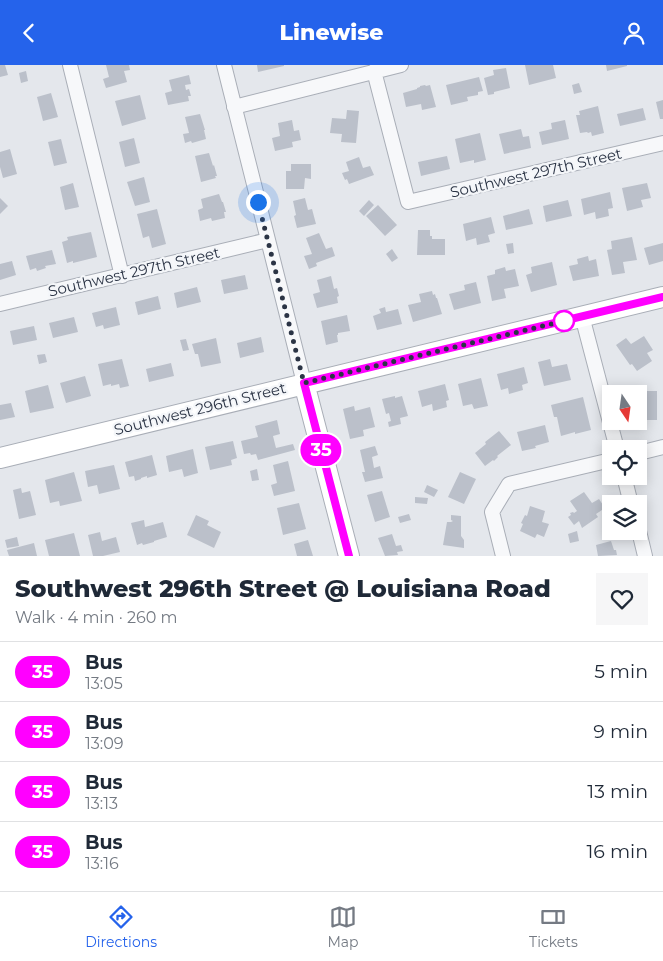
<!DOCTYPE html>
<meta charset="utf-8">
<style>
:root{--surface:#fff;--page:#f6f6f7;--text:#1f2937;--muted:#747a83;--line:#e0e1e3;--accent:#2563eb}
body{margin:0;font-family:Montserrat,sans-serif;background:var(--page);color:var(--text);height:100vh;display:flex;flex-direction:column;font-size:19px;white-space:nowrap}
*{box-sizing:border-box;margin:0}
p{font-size:16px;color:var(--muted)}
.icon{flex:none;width:28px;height:28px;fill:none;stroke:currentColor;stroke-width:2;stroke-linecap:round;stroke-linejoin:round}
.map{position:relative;height:491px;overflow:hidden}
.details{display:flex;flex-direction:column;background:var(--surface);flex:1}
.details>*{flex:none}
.badge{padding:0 10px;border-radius:16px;font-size:18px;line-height:32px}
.needle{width:32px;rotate:167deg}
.fabs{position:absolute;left:602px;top:320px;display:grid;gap:10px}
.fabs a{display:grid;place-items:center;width:45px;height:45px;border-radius:0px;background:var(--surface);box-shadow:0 2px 12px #0003;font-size:25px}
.you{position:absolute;width:25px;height:25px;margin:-12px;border:4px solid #fff;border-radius:50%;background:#1a73e8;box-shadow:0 0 0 8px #1a73e833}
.map>.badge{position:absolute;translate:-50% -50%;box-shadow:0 0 0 2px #fff}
.round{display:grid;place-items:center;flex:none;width:52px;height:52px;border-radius:0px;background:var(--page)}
.headline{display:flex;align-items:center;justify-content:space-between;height:85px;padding:0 15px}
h1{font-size:24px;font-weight:800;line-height:38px}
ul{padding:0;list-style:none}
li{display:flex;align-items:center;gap:15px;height:60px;padding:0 15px;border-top:1px solid var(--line)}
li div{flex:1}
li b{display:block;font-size:19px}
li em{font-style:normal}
li .badge{min-width:55px;font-weight:700;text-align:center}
header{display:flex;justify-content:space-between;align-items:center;height:65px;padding:0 15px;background:var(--accent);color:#fff;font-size:22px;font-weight:800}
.tabs{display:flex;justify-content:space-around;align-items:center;height:70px;border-top:1px solid var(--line);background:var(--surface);font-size:14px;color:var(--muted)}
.tabs a{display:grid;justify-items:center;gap:2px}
.tabs .active{color:var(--accent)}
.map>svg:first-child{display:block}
.building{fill:#bbc0ca}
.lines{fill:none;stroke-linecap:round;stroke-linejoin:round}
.street-casing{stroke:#a9aeb7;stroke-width:16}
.secondary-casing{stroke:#a9aeb7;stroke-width:22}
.street{stroke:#f7f8fa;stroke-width:14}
.secondary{stroke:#fff;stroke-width:20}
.line-casing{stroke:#fff;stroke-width:11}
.line{stroke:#f0f;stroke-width:8}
.walk{stroke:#2b3445;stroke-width:5;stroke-dasharray:0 9}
.stop-dot{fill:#fff;stroke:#f0f;stroke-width:2.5}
.labels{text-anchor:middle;stroke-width:4.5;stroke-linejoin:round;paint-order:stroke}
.street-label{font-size:15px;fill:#2b3445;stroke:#f4f6f9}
</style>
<header><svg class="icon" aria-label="back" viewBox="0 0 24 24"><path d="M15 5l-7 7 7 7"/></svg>Linewise<svg class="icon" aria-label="person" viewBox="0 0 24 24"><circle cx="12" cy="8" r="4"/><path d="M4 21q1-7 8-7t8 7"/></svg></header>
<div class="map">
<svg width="663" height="491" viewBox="0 0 663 491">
<rect width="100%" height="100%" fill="#e4e7ec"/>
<path class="building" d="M0 0H5L8 10 0 12Z
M106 0H129L130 5 124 6 127 17 106 23 103 14 109 12Z
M257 0H284V1L258 7Z
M525 0H553L556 13 529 20Z
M606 0H627V1L607 6Z
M506 3 510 23 494 27V29L488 30 484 13 494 10 493 5Z
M26 6 28 16 21 18 19 8Z
M189 10 191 19 185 20 186 25 189 24 191 31H188L189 36 168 40 165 28 172 26 169 15Z
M479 12 483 26 478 27V30L467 32 468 36 451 40 446 20Z
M579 18 582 27 574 29 572 20Z
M425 20 426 21 430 20 436 42 422 45 421 39 406 42 403 28 417 24V23L420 22V21Z
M51 28 58 52 43 56 37 32Z
M140 30 146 54 122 61 115 36Z
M663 35V54H660L656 37Z
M598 41 604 68 592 71 591 67 588 68 587 67 580 68 576 50H580L579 46Z
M643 43 646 55 620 61 617 49Z
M347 45 359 46 356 78 341 77 342 69 330 68 332 53 346 54Z
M200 49 205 65H204L206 74 192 78 191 76 185 78 183 69 189 68 185 52Z
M292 55 294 66 299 65 301 75 292 77 293 82 275 86 272 73 280 71 278 58Z
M565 55 569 74 542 80 539 67 552 64 551 58Z
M521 64 523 72 529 71 531 83 504 89 499 69Z
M480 68 486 95 474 98V95L460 98 455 74Z
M134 73 140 98 125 102 119 77Z
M61 74 67 98 54 101 48 77Z
M10 84 17 109 3 113 0 102V87Z
M209 88 213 101 214 100 217 111H215L216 113 201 117 195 91Z
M447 91 450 104 421 111 418 97Z
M359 92 363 103 370 101 374 110 349 119 347 114 345 115 342 108 349 106 346 97Z
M291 99H311V114L305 113 304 124H286V106H291Z
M144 112 150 137 135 141 127 117Z
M73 118 79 142 65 145 60 122Z
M647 118 651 133 641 135 643 142 627 146 622 123Z
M610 127 613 143 608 144 609 151 596 154 595 147 584 150 581 134Z
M219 129 222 137H223L226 147H224L225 153 212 156 211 153 200 156 198 145 203 143 201 134Z
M0 133 8 141 0 149Z
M305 133 308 145 312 144 316 159 297 163 294 151 296 150 293 136Z
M369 135 374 140 364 151 359 146Z
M568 135 572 151 546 157 543 141Z
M378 140 397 160 385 171 366 151Z
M157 144 166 179 152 183 149 171 143 173 137 149Z
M529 144 533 159 506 165 503 151Z
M491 152 495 168 488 170 490 177 477 180 476 173 466 176 463 159Z
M418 165H430V171H432V174H445V190H417Z
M91 167 97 192 73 198V196L67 198 62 177 68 175 67 172Z
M319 168 326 184 332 182 335 191 316 198 317 201 309 204 304 191 312 189 306 173Z
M632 172 637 195 623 197 625 208 612 210 607 185 612 184 611 176Z
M513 178 514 188 508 189 506 179Z
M663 178V196L649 200 644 183Z
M392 184 398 193 392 197 386 189Z
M52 185 56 199 45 201 46 203 37 206 36 203 30 205 26 191Z
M588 191 589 196 596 194 599 211 573 216 569 201 578 199 577 194Z
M12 196 16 210 0 215V199Z
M552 197 557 220 531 227 526 210 532 208 531 202Z
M505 202 506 206 515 204 519 221 504 224 506 233 492 236 487 211 495 209V205Z
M245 210 248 224 224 229 221 215Z
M331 211 334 224 337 223 339 231 337 232 338 238 317 243 313 229 320 227 317 215Z
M476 217 481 238 454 245 449 229 465 225 464 220Z
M197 222 201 237 177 243 174 228Z
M432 226 433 230 435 229 436 233H437L442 249 413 257 408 240 421 237 419 229Z
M158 231 161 244 138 250 135 237Z
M116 242 120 260 104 264 103 260 96 262 92 248Z
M385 242 386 247 398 244 402 259 377 265 373 251 381 248 379 244Z
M347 250 350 266 338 268V270H337L338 277 326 280 321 256Z
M74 252 78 267 53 273 49 258Z
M34 261 37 275 13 280 10 266Z
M644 271 653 285 647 288 652 296 637 306 632 299 630 300 616 280 626 273 631 279Z
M261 272 264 287 240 293 237 278Z
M216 273 221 298 201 302 198 289H195L192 279Z
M186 274 189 285 183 286 180 275Z
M45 289 47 297 39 299 37 290Z
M122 294 129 321 120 323 119 319 111 321V319L103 321 98 299Z
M550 294 552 302 567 299 571 315 544 321 538 297Z
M171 298 174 311 149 317 146 304Z
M524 302 528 318 522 320 523 325 509 329 508 323 501 325 497 309Z
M85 311 91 331 66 338 60 318Z
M481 313 488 341 474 344 472 339 463 341 458 319Z
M445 319 449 335 446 336 447 342 433 346 432 339 422 342 418 326Z
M48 320 54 343 30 348 25 326Z
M634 326H657V355H646V347H639V329H634Z
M395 331V333L402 331 408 351 400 353 401 359 389 362 388 357 391 356 389 348 386 349 382 334Z
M583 332 591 365 575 369V367L561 371 557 352H554L551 340Z
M11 338 15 352 0 355V340Z
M354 341 355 346 370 342 375 362 363 365 364 371 350 374 343 344Z
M277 355 280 369 273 371 276 383 293 379 295 385 258 395 256 389 251 390 250 388 244 389 241 376 258 372 255 361Z
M545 360 549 377 535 381 536 383 522 386 517 367Z
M499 366 511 380 497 391 498 392 494 396 493 395 485 401 475 388 486 379 485 377Z
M233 376 237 393 231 395 232 400 210 405 205 382Z
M375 381 378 390 372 392 374 403 380 401 383 413 365 417 362 407H365L360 385Z
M193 384 198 408 184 412 182 404 169 407 166 391Z
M152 390 157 410 147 413V411L141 413V414L135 416 134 411 129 412 125 397Z
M288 396 295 426 274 431 271 420 277 418 273 400Z
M114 400 120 424 99 429 97 420 88 422 85 406Z
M257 404 259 415 252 416 250 406Z
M74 407 82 436 60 441 59 436 50 438 45 415Z
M460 407 476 414 464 439 448 432Z
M427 420 438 425 434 432 424 427Z
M21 423 22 428 30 426 36 450 19 454 13 425Z
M382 426 390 452 375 457 367 430Z
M584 427 592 438 599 434 605 443 596 449 598 452 582 463 579 456 574 460 568 452 571 450 570 448 573 447 574 448 577 446 570 436Z
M415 432 428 433 427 439 415 438Z
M299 438 306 464 283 470 277 443Z
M530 441 545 446 542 457 549 459 544 472 537 469 535 473 520 466 523 459 521 458 525 450 527 451Z
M409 449 411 455 400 458 398 452Z
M196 450 209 456 207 460 221 467 214 483 187 470Z
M451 450 461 451V471L464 475V483L443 480 447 457H451L453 456 451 455Z
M144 455 145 462 163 457 167 472 154 476V477L143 480 142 478 137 480 131 458Z
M577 466 579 476 570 478 568 469Z
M100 467 102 476 116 472 120 487 103 491H93L88 470Z
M74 468 80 491H49L45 475Z
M392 469 396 481 401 480 403 486 397 487 398 490 385 491 378 473Z
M17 472 19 481 7 483 5 475Z
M308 475 313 491H297L294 479Z
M611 476 614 485H616L617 490 598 491 596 480Z
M34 478 37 491H9L7 485Z"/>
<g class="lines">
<defs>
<path id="street" d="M70 0 122 211
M224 0 304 318
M374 6 408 137 663 78
M234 42 401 0
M0 239 268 175
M582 251 617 384
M639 388 663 382
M624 411 631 439
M639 466 645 491
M503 491 492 447 509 419 611 395"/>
<path id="secondary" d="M304 318 349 491
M0 393 663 232"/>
</defs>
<use href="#street" class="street-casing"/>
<use href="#secondary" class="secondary-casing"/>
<use href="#street" class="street"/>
<use href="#secondary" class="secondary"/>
</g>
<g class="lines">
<defs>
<path id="line" d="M349 491 304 318 663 232"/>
</defs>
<use href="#line" class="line-casing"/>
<use href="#line" class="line"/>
<path class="walk" d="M258 137 304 318 564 256"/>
</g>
<circle class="stop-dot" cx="564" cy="256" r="10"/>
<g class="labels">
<g class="street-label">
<text transform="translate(536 108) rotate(-13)" y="5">Southwest 297th Street</text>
<text transform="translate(134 207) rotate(-13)" y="5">Southwest 297th Street</text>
<text transform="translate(200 344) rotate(-14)" y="5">Southwest 296th Street</text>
</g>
</g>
</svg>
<div class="fabs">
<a><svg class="needle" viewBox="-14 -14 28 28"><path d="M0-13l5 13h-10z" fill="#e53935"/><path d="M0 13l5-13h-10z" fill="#747a83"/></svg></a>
<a><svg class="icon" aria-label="locate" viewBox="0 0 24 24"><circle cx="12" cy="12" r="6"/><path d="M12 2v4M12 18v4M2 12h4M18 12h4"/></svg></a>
<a><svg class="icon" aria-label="layers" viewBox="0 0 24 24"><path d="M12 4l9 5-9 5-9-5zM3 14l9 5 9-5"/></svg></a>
</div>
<div class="you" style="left:258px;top:137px"></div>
<b class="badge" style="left:321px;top:385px;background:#f0f;color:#fff">35</b>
</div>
<section class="details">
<div class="headline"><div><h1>Southwest 296th Street @ Louisiana Road</h1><p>Walk · 4 min · 260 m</p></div><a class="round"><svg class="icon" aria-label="heart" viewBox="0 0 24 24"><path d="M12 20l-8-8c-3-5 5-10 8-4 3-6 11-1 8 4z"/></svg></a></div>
<ul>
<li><span class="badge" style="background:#f0f;color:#fff">35</span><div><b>Bus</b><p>13:05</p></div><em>5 min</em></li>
<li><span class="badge" style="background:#f0f;color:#fff">35</span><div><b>Bus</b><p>13:09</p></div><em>9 min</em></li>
<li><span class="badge" style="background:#f0f;color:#fff">35</span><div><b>Bus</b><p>13:13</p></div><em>13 min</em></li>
<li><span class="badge" style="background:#f0f;color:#fff">35</span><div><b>Bus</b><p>13:16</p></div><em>16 min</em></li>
</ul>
</section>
<nav class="tabs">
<a class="active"><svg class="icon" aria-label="directions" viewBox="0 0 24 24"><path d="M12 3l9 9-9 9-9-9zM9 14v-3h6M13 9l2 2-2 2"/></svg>Directions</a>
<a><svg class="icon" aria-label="map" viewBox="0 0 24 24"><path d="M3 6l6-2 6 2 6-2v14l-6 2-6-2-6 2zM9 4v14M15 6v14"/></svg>Map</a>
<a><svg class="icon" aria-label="tickets" viewBox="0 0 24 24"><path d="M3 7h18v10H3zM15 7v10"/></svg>Tickets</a>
</nav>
